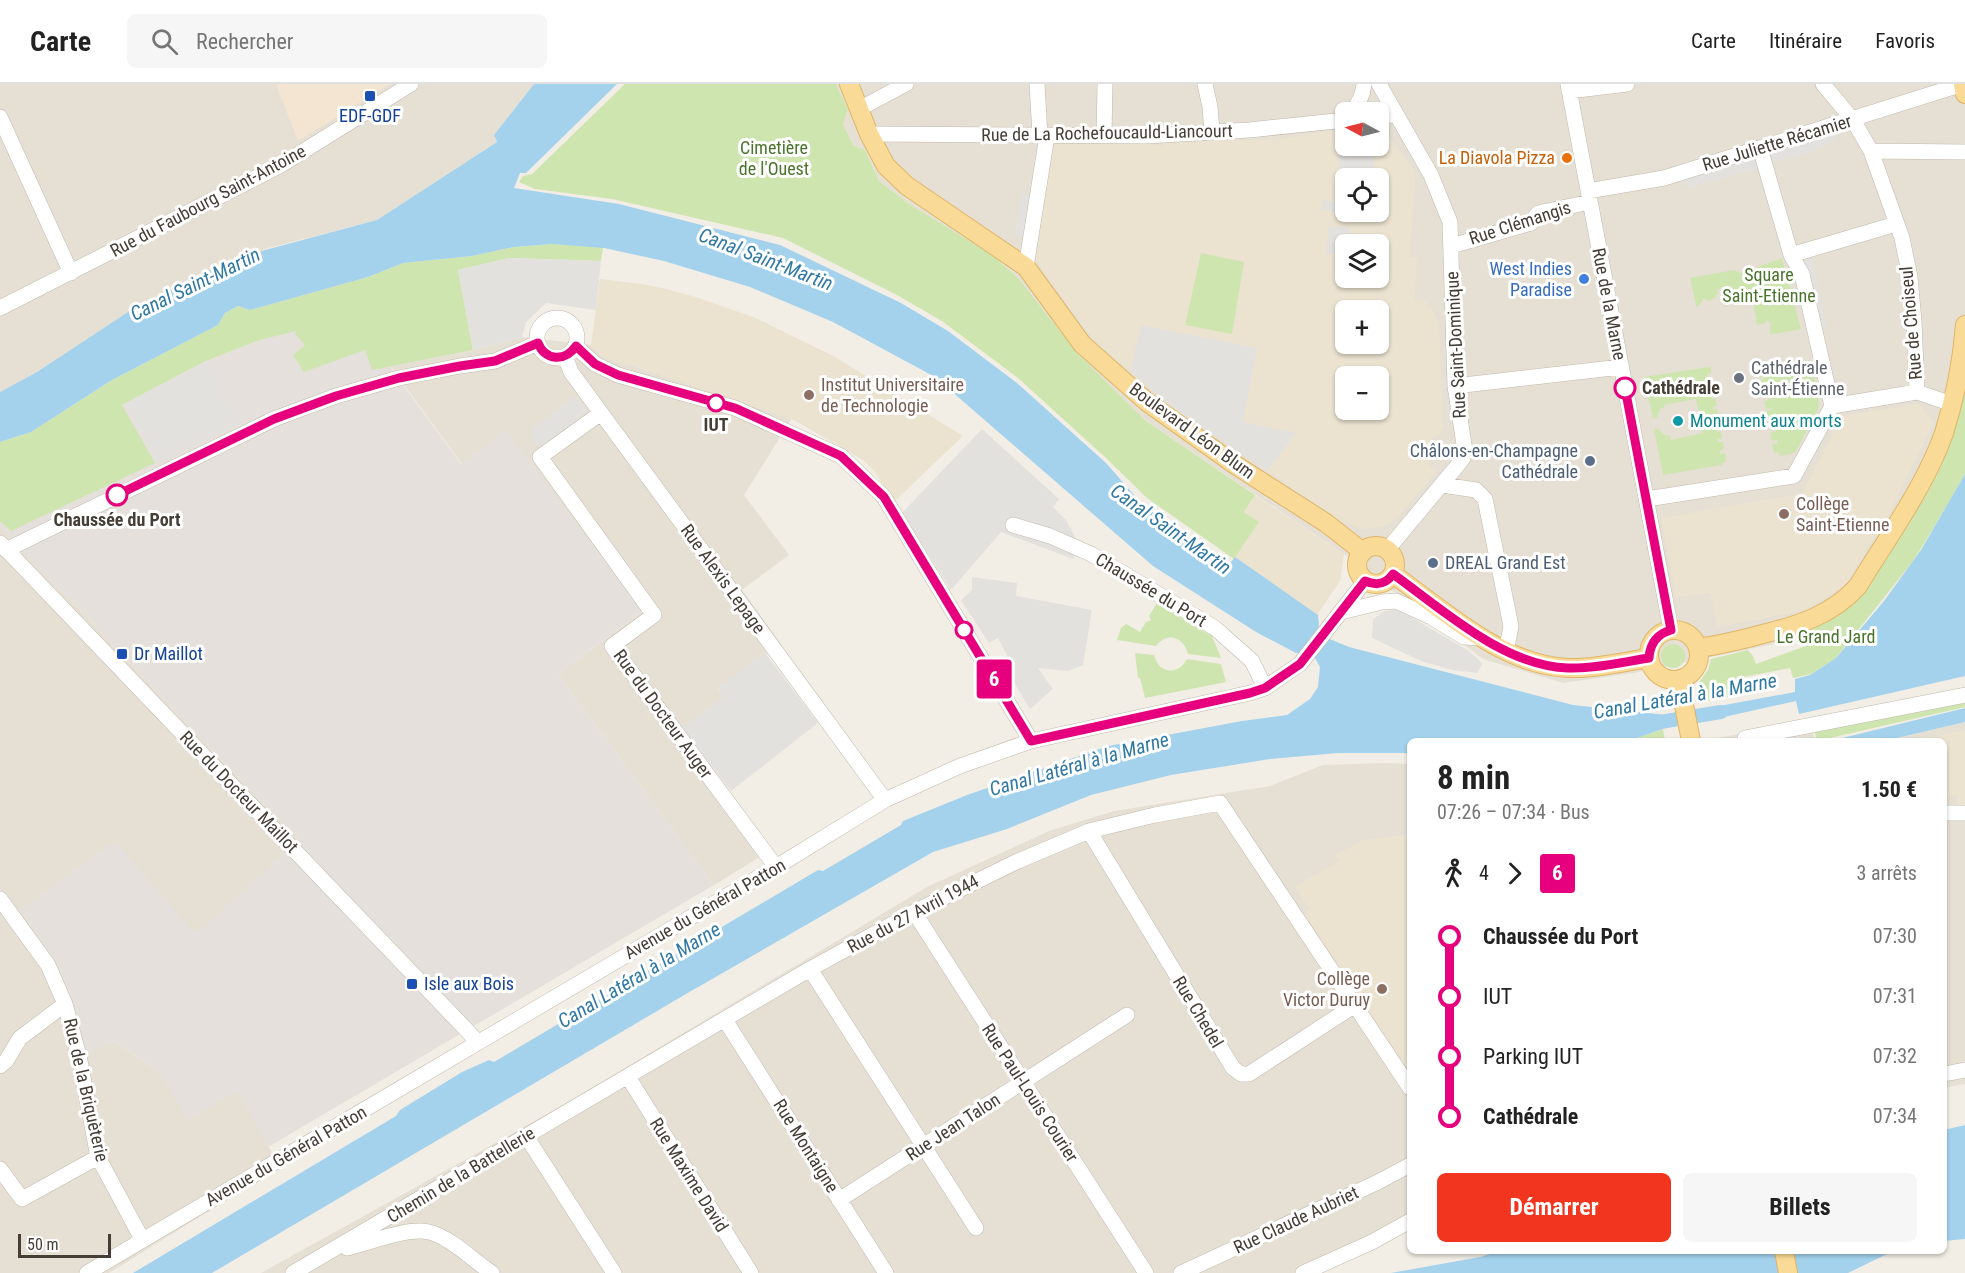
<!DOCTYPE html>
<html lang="fr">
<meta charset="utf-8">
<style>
:root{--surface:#fff;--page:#f6f6f6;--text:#222;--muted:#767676;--line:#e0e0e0;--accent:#f2351e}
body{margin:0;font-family:"Roboto Condensed",sans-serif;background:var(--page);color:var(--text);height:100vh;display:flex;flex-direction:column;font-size:22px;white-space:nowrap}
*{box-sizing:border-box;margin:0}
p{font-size:20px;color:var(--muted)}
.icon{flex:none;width:33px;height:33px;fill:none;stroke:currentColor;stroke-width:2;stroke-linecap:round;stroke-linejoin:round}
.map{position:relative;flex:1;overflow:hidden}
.panel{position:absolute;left:1407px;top:654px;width:540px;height:516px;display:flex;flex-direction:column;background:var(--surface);border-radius:9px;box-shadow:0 2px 4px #0004}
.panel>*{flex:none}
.badge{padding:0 12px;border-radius:4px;font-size:21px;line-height:39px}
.needle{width:39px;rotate:277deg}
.fabs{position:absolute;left:1335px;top:18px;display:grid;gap:12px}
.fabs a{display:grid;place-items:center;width:54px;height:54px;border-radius:9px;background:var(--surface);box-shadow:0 2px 4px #0004;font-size:30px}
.scale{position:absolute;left:18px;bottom:15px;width:93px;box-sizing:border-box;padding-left:6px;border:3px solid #453e36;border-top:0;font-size:16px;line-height:21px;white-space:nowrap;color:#453e36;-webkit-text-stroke:4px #fff;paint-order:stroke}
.map>.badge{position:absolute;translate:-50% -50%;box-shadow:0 0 0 3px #fff}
.legs{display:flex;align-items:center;gap:9px;height:66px;padding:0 30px;font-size:20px}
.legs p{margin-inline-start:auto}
.summary{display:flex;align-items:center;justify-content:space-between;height:102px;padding:0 30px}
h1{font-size:33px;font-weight:700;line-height:45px}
.action{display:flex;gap:12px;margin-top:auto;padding:12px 30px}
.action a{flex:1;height:69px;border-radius:9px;background:var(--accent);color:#fff;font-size:24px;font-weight:700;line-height:69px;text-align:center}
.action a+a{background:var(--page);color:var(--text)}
ul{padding:0 30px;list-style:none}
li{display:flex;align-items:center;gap:21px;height:60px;font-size:22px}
li i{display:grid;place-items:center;width:9px;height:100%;margin:0 8px;background:currentColor}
li i::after{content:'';width:15px;height:15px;margin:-8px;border:4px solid;border-radius:50%;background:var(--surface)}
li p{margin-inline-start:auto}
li:first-child i{background:linear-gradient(#0000 50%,currentColor 0)}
li:last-child i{background:linear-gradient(currentColor 50%,#0000 0)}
header{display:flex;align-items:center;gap:36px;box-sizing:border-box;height:84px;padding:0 30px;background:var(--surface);border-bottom:2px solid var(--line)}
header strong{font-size:28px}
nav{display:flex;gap:33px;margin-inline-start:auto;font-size:21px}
.search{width:420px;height:54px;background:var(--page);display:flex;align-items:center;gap:15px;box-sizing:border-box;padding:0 21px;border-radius:9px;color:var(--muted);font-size:22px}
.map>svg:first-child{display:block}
.residential{fill:#e6e0d4;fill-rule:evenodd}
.commercial{fill:#f4e4d2}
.industrial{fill:#e5e0db}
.education{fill:#ebe3d0;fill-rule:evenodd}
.green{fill:#cfe5b0}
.parking{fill:#e3e1de}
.water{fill:#a4d2ed}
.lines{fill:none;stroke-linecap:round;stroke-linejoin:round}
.canal{stroke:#a4d2ed;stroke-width:14}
.minor-casing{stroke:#c0b8ac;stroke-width:16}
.major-casing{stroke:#dfb668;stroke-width:20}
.minor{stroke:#fff;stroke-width:15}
.major{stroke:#fada97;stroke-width:18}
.line-1-casing{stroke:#fff;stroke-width:14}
.line-1{stroke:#e6007e;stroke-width:9}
.transit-dot{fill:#1a4fb4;stroke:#fff;stroke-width:2}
.food-dot{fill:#e8710a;stroke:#fff;stroke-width:2}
.shop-dot{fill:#3f7fe0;stroke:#fff;stroke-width:2}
.worship-dot{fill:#6b7280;stroke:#fff;stroke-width:2}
.stop-1-dot{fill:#fff;stroke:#e6007e;stroke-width:3}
.education-dot{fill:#8d6e63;stroke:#fff;stroke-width:2}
.culture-dot{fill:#0f9aa8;stroke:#fff;stroke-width:2}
.service-dot{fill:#5c6f8a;stroke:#fff;stroke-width:2}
.labels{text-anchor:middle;stroke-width:6;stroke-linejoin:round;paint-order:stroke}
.transit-label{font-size:18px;fill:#164399;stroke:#fff;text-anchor:start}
.street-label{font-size:18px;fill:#453e36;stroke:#fff}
.park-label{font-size:18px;fill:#4a742b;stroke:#fff}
.food-label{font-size:18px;fill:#c56008;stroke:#fff;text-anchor:end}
.shop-label{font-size:18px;fill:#366cbe;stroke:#fff;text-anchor:end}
.worship-label{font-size:18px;fill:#5b616d;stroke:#fff;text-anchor:start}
.education-label{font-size:18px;fill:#785e54;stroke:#fff;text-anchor:start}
.stop-label{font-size:18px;font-weight:bold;fill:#453e36;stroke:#fff}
.culture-label{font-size:18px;fill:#0d838f;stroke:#fff;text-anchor:start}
.service-label{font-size:18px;fill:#4e5e75;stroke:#fff;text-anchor:end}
.water-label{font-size:20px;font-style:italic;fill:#3179a5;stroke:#fff}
</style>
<header>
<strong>Carte</strong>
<div class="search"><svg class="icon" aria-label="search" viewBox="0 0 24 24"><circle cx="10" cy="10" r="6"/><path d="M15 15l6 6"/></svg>Rechercher</div>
<nav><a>Carte</a><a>Itinéraire</a><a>Favoris</a></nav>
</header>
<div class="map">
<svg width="1965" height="1189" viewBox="0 0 1965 1189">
<rect width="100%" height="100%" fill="#f2eee6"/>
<path class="residential" d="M0 0H534L494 51 497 58 377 136 265 165 207 189 134 224 37 288 0 308Z
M836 0H1965V304L1957 353 1835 532 1803 554 1634 589 1563 599 1483 575 1344 470 1146 337 1078 270 1019 195 998 175 908 119 879 97 865 66 853 61 843 40 848 26ZM1346 28H1378V62H1346ZM1346 94H1378V128H1346ZM1346 160H1378V194H1346ZM1346 226H1378V260H1346ZM1346 292H1378V326H1346Z
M522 253 591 261 605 274 634 282 792 334 744 411 789 471 742 506 781 560 718 605 725 613 682 644 771 766 714 801 558 590 641 528 506 347 462 380 391 283 473 266Z
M0 442 298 756 196 851 20 825 55 875 76 923 84 971 113 957 158 987 188 1035 237 1006 280 1083 109 1189H0Z
M1810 637 1815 657H1701Z
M1965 638V1000L1944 1004V657H1884Z
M1382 679 1410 680V1138L1312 1189H261L558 1024 927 803 1049 747 1114 727 1270 702 1323 681Z"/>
<path class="commercial" d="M276 0H390L298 57Z"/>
<path class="industrial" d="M296 246 469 266 391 284 461 380 506 346 642 527 558 590 714 801 268 1063 237 1007 188 1036 158 987 113 957 84 972 76 923 55 875 20 825 115 757 196 850 298 756 0 442V385L206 277 260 256Z"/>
<path class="education" d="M1379 41 1414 86 1415 96 1410 173 1417 174 1414 215 1417 216 1418 214 1427 219 1433 226 1438 239 1436 240V242L1439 243 1443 341 1440 349 1431 356 1427 366 1429 381 1436 388 1396 435 1383 443 1362 445 1343 438 1166 319 1090 252 1033 172 1053 57 1147 58 1157 62 1158 61 1163 62 1164 59 1184 58V57L1272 56 1345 45 1346 62H1378ZM1346 94H1378V128H1346ZM1346 160H1378V194H1346ZM1346 226H1378V260H1346ZM1346 292H1378V326H1346Z
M600 195 642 200 666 205 696 213 756 234 835 273 963 352 894 418 874 387 863 376 796 337 634 282 605 274 598 269 591 261Z
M1918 320 1934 338 1932 342 1890 427 1845 501 1806 526 1718 543 1710 509 1676 513 1661 434 1802 410 1842 332Z
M1255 411 1344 470 1340 497 1317 531 1235 473 1259 438 1244 428Z
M1965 646V721H1957V711H1949L1948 721H1944V657L1920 656Z
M1410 750V981L1407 983 1304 829 1310 825 1295 803 1339 777 1335 772 1360 757Z"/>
<path class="green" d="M625 0H836L848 26 843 40 853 61 865 66 879 97 908 119 995 173 1019 195 1078 270 1146 337 1255 411 1244 428 1259 438 1234 475 1147 414 1107 375 1018 294 942 237 895 210 783 154 612 115 535 105 519 98 523 92 532 90Z
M552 160 603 163 601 177 509 174 458 186 473 266 372 286 365 266 304 288 293 271 305 261 295 250 296 247 260 256 206 277 122 321 155 379 11 447 0 437V358L31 348 112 296 218 241 225 229 238 222 250 226 368 193 403 179 472 172 514 163Z
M1201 169 1244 178 1232 250 1185 241Z
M1782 174 1801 245 1770 251V238L1767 237 1766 239 1757 241 1752 212 1746 210 1745 208 1744 211 1731 210 1727 206V203L1725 205H1717L1718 208 1716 213 1709 217 1702 214 1703 217 1697 223 1696 221 1690 194 1734 186 1740 189Z
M1807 279 1809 286 1813 285 1819 320 1818 326 1796 367 1791 370 1779 372V368L1774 369 1772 360 1778 359 1777 356 1772 357 1770 349 1776 347 1775 345 1770 346 1768 338 1774 336 1773 334 1768 335 1766 327 1772 326 1771 324 1766 325 1764 317 1769 316V313L1764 314 1762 306 1767 305 1766 303H1762L1760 296 1765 295V293H1760L1759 284 1762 283 1763 287H1765L1764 283 1778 280 1780 284Z
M1709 283H1711V289L1708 290V293H1712L1713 301 1710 302V304H1713L1715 311 1712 312V315L1715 314 1717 322 1713 323V325H1717L1719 333 1715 334V337H1719L1721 344 1717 345V348L1721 347 1722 355H1718V358H1723L1724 365 1720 367V370L1725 369 1726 378 1722 379V381L1663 391 1654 345H1659L1663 350 1670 352 1671 356 1703 349 1696 315 1664 321 1665 323 1660 325 1657 334 1653 335 1644 293Z
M1965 304V390L1949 418 1914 476 1835 575 1811 590 1793 594 1790 584 1733 595 1736 611 1704 618 1700 597 1708 586 1711 575 1748 566 1753 572 1756 580 1806 562 1803 554 1811 537 1857 503Z
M1157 519 1212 552 1221 574 1188 570C1184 553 1167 547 1156 562L1117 556 1121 544 1126 540 1140 548 1146 538 1151 536 1149 532Z
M1661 572a12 12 0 1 1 24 0a12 12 0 1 1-24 0Z
M1135 569 1154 571C1159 590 1178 592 1187 575L1221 580 1226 598 1145 614 1140 594H1138Z
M1965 612V623L1817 657 1813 642Z
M1663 645 1665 657H1629Z"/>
<path class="parking" d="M1830 42 1837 55 1810 68 1770 80 1764 63Z
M1345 47 1346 62H1373L1374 88 1339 89 1337 48Z
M1756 74 1758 85 1687 104 1683 96Z
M1022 110 1030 111 1023 154 1015 149Z
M1323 116 1345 120 1346 128H1378L1381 129 1383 136 1322 126Z
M1329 142 1350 144 1348 160H1346L1345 172 1326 169Z
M509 174 601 177 596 226 546 219 526 238 522 253 473 266 458 186Z
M1812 175 1827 242 1818 244 1804 177Z
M1141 241 1257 264 1243 338 1296 349 1267 387 1167 319 1130 286Z
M206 277 224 301 217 307 242 337 157 377 147 359 148 356 143 348 141 347 126 319Z
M576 312 587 328 542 362 537 361 532 354V345Z
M982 345 1059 415 1053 423 1066 436 1078 459 1073 475 1001 448 951 506 902 429Z
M972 493 1017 499 1016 512 1092 526 1083 581 1068 587 1038 584 1053 605 1030 625 1000 575 1007 571 998 554 989 559 961 516 972 506Z
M1397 525 1469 567 1482 579 1478 589 1452 586 1421 577 1372 554 1373 535 1385 527Z
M765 569 818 639 731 707 682 644 724 613 718 604Z"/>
<path class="water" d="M534 0H617L526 89H520L514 104 619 120 780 161 901 219 948 247 1017 299 1106 379 1142 420 1228 482 1235 473 1318 531 1319 542 1325 553 1349 563 1573 621 1666 631 1668 643 1629 657H1410V669H1338L1270 675 1171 691 1091 711 1007 745 933 768 686 910 212 1189H133L396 1032 400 1026 462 988 489 976 494 978 818 786 823 787 901 741 903 737 967 711 1108 662 1242 637 1287 631 1310 615 1318 603 1320 583 1312 569H1296L1256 548 1153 482 935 293 833 238 750 203 664 177 604 164 552 160 514 163 472 172 403 179 368 193 250 226 238 222 225 229 218 241 112 296 31 348 0 358V308L37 288 134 224 232 175 377 136 497 58 494 51Z
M1965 390V592L1799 630 1796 617 1706 637 1703 625 1795 608V595L1810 591 1836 574 1884 517 1921 466Z
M1965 624V638L1884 657H1830Z
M1965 1041V1155L1944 1157V1046Z
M1500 1167H1893L1848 1189H1391L1480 1173Z"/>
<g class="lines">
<path class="canal" d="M1648 640 1721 628"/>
<defs>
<path id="minor" d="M1037 0 1040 51
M1205 0 1210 23 1212 48
M1379 0 1431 91 1450 138 1455 302 1465 367 1463 374 1457 382 1387 466
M1568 0 1671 546
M1823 0 1853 36 1871 67 1902 154 1910 193 1914 238 1917 308
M1569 7 1627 0
M859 25 906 0
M1351 28C1359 20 1363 12 1364 0
M1378 32 1395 31
M0 33 71 189
M869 50 1146 52 1249 46 1346 36
M1104 52 1105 0
M1760 64 1791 171 1802 190 1832 322
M1871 67 1965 68
M1588 107 1664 94 1963 0
M1451 162 1531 139 1538 129 1590 118
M1791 171 1896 140
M1026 183 1047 52
M0 224 281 81 411 0
M537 254a20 20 0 1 1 40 0a20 20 0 1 1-40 0Z
M575 262 595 280 618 291 735 324 841 372 884 413 1031 657
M565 272 571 288 885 716
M1455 302 1621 283
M1832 322 1917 308 1952 320
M601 329 540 373 654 531 612 562 776 783
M1442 401 1476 406 1485 415 1511 542 1506 568
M1647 415 1794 392 1832 322
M1013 441 1050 452 1091 470 1215 544 1252 577 1265 604
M0 459 478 958
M6 466 274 335 336 312 399 294 460 282 495 277 538 259
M1341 528 1382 518 1396 517 1431 533 1464 553 1481 554
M1745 654 1965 611
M1944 729H1965
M1089 747 1233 984 1241 990H1249L1355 921
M0 815 48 881 65 920 79 972 98 1073 142 1155
M914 828 1146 1189
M810 885 976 1144
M725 936 886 1189
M0 982 6 977 20 954 65 920
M1944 990 1965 986
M628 993 751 1189
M526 1052 614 1189
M0 1085 22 1115 98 1073
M839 1116 1127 931
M347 1164C369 1159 407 1143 429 1148 450 1153 474 1177 492 1189
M87 1189 776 783 885 716 960 682 1031 657 1250 609 1265 604 1300 580 1365 497
M293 1189 810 885 914 828 1018 777 1089 747 1155 731 1220 719 1410 1004
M1181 1189 1378 1098 1410 1081
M1303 1189 1372 1158 1410 1137"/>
<path id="major" d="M849 0 869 50 886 82 907 102 1026 183 1082 260 1147 318 1234 380 1326 439 1363 468
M1965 1H1963L1965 10
M1357 481a19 19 0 1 1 38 0a19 19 0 1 1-38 0Z
M1393 490C1443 526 1504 582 1568 584 1594 585 1623 578 1649 574
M1649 571a25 25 0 1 1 50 0a25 25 0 1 1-50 0Z
M1698 564C1720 561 1741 556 1763 550 1799 541 1832 531 1858 502 1886 456 1926 401 1944 349 1955 314 1962 278 1965 241
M1679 596 1691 657
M1784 1167 1788 1189"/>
</defs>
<use href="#minor" class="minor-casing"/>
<use href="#major" class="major-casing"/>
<use href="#minor" class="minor"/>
<use href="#major" class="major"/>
</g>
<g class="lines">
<defs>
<path id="line-1" d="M117 411 274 335 336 312 399 294 460 282 495 277 538 259C545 277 565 278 576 262L595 280 618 291 735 324 841 372 884 413 1031 657 1250 609 1265 604 1300 580 1365 497C1377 502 1386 500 1393 490 1443 526 1504 582 1568 584 1594 585 1623 578 1649 574 1650 559 1657 550 1671 546L1625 304"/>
</defs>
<use href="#line-1" class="line-1-casing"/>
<use href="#line-1" class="line-1"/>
</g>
<g class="transit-dot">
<rect x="364" y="6" width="12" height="12" rx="3"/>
<rect x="116" y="564" width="12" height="12" rx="3"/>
<rect x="406" y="894" width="12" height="12" rx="3"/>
</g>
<circle class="food-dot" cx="1567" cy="74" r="6"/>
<circle class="shop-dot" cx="1584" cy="195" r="6"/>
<circle class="worship-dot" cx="1739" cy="294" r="6"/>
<g class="stop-1-dot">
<circle cx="1625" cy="304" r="10"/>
<circle cx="716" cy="319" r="8"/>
<circle cx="117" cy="411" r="10"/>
<circle cx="964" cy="546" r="8"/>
</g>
<g class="education-dot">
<circle cx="809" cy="311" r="6"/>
<circle cx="1784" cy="430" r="6"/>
<circle cx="1382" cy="905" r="6"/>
</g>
<circle class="culture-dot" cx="1678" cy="337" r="6"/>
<g class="service-dot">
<circle cx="1590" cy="377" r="6"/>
<circle cx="1433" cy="479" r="6"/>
</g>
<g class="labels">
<g class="transit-label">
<text x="370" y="38" text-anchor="middle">EDF-GDF</text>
<text x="134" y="576">Dr Maillot</text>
<text x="424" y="906">Isle aux Bois</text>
</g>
<g class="street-label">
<text transform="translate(1107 49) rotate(-1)" y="6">Rue de La Rochefoucauld-Liancourt</text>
<text transform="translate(1777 59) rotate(-17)" y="6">Rue Juliette Récamier</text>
<text transform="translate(208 117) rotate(-28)" y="6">Rue du Faubourg Saint-Antoine</text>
<text transform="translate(1520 139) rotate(-18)" y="6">Rue Clémangis</text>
<text transform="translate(1609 220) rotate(79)" y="6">Rue de la Marne</text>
<text transform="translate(1911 239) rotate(-95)" y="6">Rue de Choiseul</text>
<text transform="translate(1456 261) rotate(-93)" y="6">Rue Saint-Dominique</text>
<text transform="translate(1192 347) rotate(36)" y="6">Boulevard Léon Blum</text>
<text transform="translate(723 495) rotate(54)" y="6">Rue Alexis Lepage</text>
<text transform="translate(1151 506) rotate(31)" y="6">Chaussée du Port</text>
<text transform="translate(663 630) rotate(54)" y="6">Rue du Docteur Auger</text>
<text transform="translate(239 708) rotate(46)" y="6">Rue du Docteur Maillot</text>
<text transform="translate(705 825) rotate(-30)" y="6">Avenue du Général Patton</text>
<text transform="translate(913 830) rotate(-28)" y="6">Rue du 27 Avril 1944</text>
<text transform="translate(1198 928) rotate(59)" y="6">Rue Chedel</text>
<text transform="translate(86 1006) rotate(77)" y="6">Rue de la Briquèterie</text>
<text transform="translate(1030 1009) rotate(57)" y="6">Rue Paul-Louis Courier</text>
<text transform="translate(953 1043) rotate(-33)" y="6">Rue Jean Talon</text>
<text transform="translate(806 1062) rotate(58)" y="6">Rue Montaigne</text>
<text transform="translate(286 1072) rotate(-30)" y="6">Avenue du Général Patton</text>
<text transform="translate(461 1091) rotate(-31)" y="6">Chemin de la Battellerie</text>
<text transform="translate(689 1091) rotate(58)" y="6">Rue Maxime David</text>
<text transform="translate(1296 1136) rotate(-25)" y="6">Rue Claude Aubriet</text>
</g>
<g class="park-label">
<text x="774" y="70">Cimetière<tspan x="774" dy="21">de l'Ouest</tspan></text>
<text x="1769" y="197">Square<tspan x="1769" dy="21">Saint-Etienne</tspan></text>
<text x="1826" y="559">Le Grand Jard</text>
</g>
<g class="food-label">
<text x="1555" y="80">La Diavola Pizza</text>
</g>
<g class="shop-label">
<text x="1572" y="191">West Indies<tspan x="1572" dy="21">Paradise</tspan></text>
</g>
<g class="worship-label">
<text x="1751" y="290">Cathédrale<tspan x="1751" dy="21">Saint-Étienne</tspan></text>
</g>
<g class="education-label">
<text x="821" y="307">Institut Universitaire<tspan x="821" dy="21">de Technologie</tspan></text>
<text x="1796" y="426">Collège<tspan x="1796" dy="21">Saint-Etienne</tspan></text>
<text x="1370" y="901" text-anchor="end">Collège<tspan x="1370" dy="21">Victor Duruy</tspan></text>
</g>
<g class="stop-label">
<text x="1642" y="310" text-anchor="start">Cathédrale</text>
<text x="716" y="347">IUT</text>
<text x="117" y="442">Chaussée du Port</text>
</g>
<g class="culture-label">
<text x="1690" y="343">Monument aux morts</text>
</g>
<g class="service-label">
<text x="1578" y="373">Châlons-en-Champagne<tspan x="1578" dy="21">Cathédrale</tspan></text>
<text x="1445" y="485" text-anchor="start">DREAL Grand Est</text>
</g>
<g class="water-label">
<text transform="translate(766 175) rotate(21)" y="7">Canal Saint-Martin</text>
<text transform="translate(195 200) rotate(-26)" y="7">Canal Saint-Martin</text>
<text transform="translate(1171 445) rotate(35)" y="7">Canal Saint-Martin</text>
<text transform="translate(1685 612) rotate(-10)" y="7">Canal Latéral à la Marne</text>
<text transform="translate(1079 680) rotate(-16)" y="7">Canal Latéral à la Marne</text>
<text transform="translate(639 891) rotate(-31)" y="7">Canal Latéral à la Marne</text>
</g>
</g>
</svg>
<div class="fabs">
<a><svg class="needle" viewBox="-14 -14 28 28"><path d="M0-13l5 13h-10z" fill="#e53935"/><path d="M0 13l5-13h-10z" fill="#767676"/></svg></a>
<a><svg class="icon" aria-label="locate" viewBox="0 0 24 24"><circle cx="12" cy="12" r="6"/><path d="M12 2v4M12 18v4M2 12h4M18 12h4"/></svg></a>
<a><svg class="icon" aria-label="layers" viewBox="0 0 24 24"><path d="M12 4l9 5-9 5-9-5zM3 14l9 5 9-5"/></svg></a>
<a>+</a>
<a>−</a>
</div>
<div class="scale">50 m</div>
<b class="badge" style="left:994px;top:595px;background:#e6007e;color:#fff">6</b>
<section class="panel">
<div class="summary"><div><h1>8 min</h1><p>07:26 – 07:34 · Bus</p></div><b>1.50 €</b></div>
<div class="legs"><svg class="icon" aria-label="walk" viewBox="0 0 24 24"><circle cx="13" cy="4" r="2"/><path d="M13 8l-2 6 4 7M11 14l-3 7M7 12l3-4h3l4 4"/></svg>4<svg class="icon" aria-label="forward" viewBox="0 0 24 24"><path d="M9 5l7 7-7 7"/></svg><b class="badge" style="background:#e6007e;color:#fff">6</b><p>3 arrêts</p></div>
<ul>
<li><i style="color:#e6007e"></i><b>Chaussée du Port</b><p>07:30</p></li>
<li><i style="color:#e6007e"></i><span>IUT</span><p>07:31</p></li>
<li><i style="color:#e6007e"></i><span>Parking IUT</span><p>07:32</p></li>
<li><i style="color:#e6007e"></i><b>Cathédrale</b><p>07:34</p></li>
</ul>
<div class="action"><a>Démarrer</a><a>Billets</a></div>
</section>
</div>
